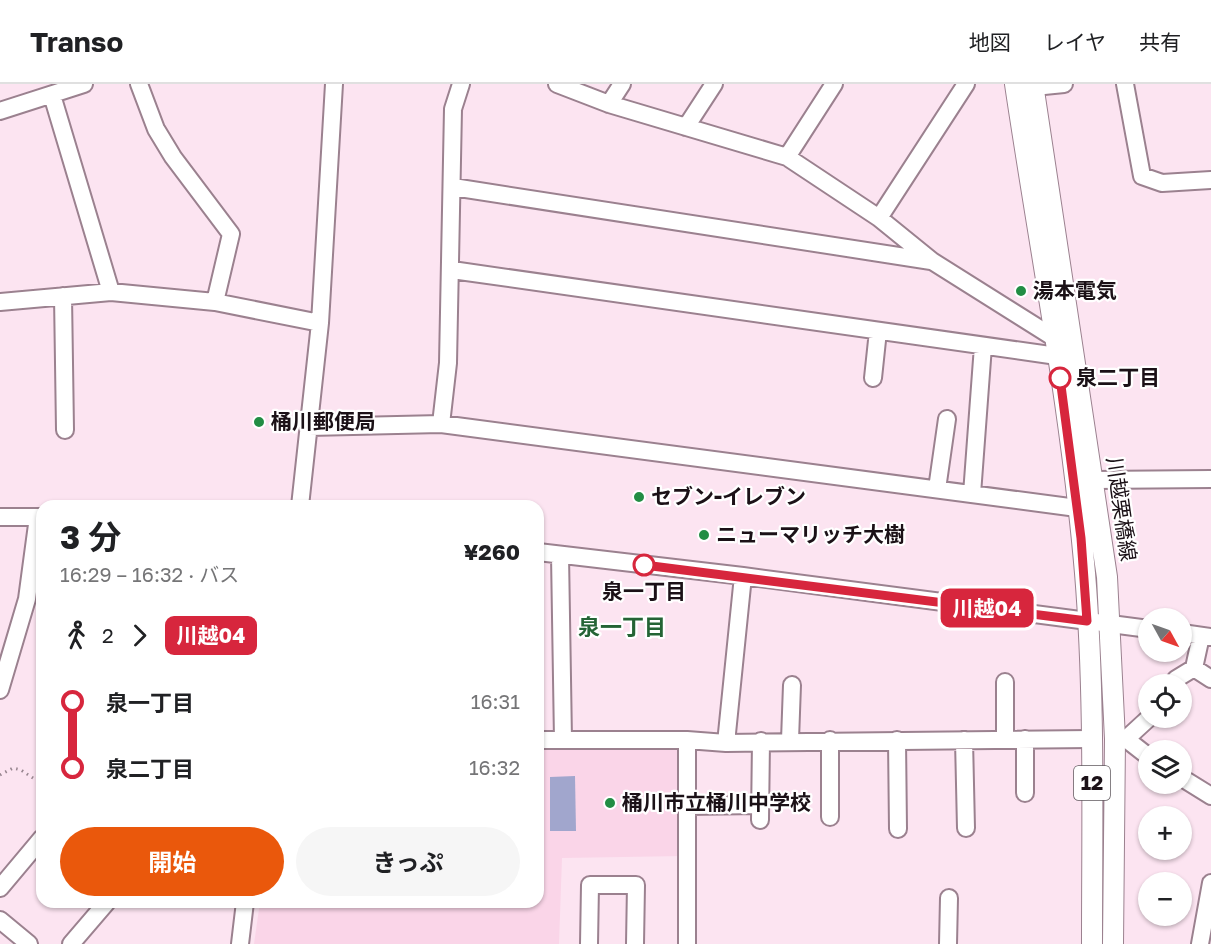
<!DOCTYPE html>
<html lang="ja">
<meta charset="utf-8">
<style>
:root{--surface:#fff;--page:#f6f6f6;--text:#202124;--muted:#757577;--line:#e0e0e0;--accent:#ea580c}
body{margin:0;font-family:"Golos Text","Noto Sans JP",sans-serif;background:var(--page);color:var(--text);height:100vh;display:flex;flex-direction:column;font-size:22px;white-space:nowrap}
*{box-sizing:border-box;margin:0}
p{font-size:20px;color:var(--muted)}
.icon{flex:none;width:33px;height:33px;fill:none;stroke:currentColor;stroke-width:2;stroke-linecap:round;stroke-linejoin:round}
.map{position:relative;flex:1;overflow:hidden}
.side{position:absolute;left:36px;top:416px;width:508px;height:408px;display:flex;flex-direction:column;background:var(--surface);border-radius:18px;box-shadow:0 2px 4px #0004}
.side>*{flex:none}
.badge{padding:0 12px;border-radius:9px;font-size:21px;line-height:39px}
.needle{width:39px;rotate:130deg}
.tools{position:absolute;left:1138px;top:524px;display:grid;gap:12px}
.tools a{display:grid;place-items:center;width:54px;height:54px;border-radius:50%;background:var(--surface);box-shadow:0 2px 4px #0004;font-size:30px}
.map>.badge{position:absolute;translate:-50% -50%;box-shadow:0 0 0 3px #fff}
.legs{display:flex;align-items:center;gap:9px;height:66px;padding:0 24px;font-size:20px}
.legs p{margin-inline-start:auto}
.headline{display:flex;align-items:center;justify-content:space-between;height:102px;padding:0 24px}
h1{font-size:33px;font-weight:700;line-height:45px}
.primary-button{display:flex;gap:12px;margin-top:auto;padding:12px 24px}
.primary-button a{flex:1;height:69px;border-radius:36px;background:var(--accent);color:#fff;font-size:24px;font-weight:700;line-height:69px;text-align:center}
.primary-button a+a{background:var(--page);color:var(--text)}
ul{padding:0 24px;list-style:none}
li{display:flex;align-items:center;gap:21px;height:66px;font-size:22px}
li i{display:grid;place-items:center;width:9px;height:100%;margin:0 8px;background:currentColor}
li i::after{content:'';width:15px;height:15px;margin:-8px;border:4px solid;border-radius:50%;background:var(--surface)}
li p{margin-inline-start:auto}
li:first-child i{background:linear-gradient(#0000 50%,currentColor 0)}
li:last-child i{background:linear-gradient(currentColor 50%,#0000 0)}
header{display:flex;align-items:center;gap:36px;box-sizing:border-box;height:84px;padding:0 30px;background:var(--surface);border-bottom:2px solid var(--line)}
header strong{font-size:28px}
nav{display:flex;gap:33px;margin-inline-start:auto;font-size:21px}
.map>svg:first-child{display:block}
.built{fill:#fad5e8}
.water{fill:#a1a6cd}
.lines{fill:none;stroke-linecap:round;stroke-linejoin:round}
.minor-casing{stroke:#9b818f;stroke-width:20}
.major-casing{stroke:#9b818f;stroke-width:22}
.path{stroke:#97858f;stroke-width:3;stroke-dasharray:1.5 4.5;stroke-linecap:butt}
.minor{stroke:#fff;stroke-width:16}
.major{stroke:#fff;stroke-width:20}
.line-1-casing{stroke:#fff;stroke-width:14}
.line-1{stroke:#d7263d;stroke-width:9}
.poi-dot{fill:#228d44;stroke:#fff;stroke-width:2}
.stop-1-dot{fill:#fff;stroke:#d7263d;stroke-width:3}
.labels{text-anchor:middle;stroke-width:4.5;stroke-linejoin:round;paint-order:stroke}
.shield{fill:#fff;stroke:#5f585d;stroke-width:1.5}
.shield-label{font-size:20px;font-weight:bold;fill:#1b1117}
.poi-label{font-size:21px;font-weight:bold;fill:#1b1117;stroke:#fff;text-anchor:start}
.stop-label{font-size:21px;font-weight:bold;fill:#1b1117;stroke:#fff;text-anchor:start}
.street-label{font-size:21px;fill:#1b1117;stroke:#fff}
.neighbourhood-label{font-size:22px;font-weight:bold;fill:#246435;stroke:#fff}
</style>
<header>
<strong>Transo</strong>
<nav><a>地図</a><a>レイヤ</a><a>共有</a></nav>
</header>
<div class="map">
<svg width="1211" height="860" viewBox="0 0 1211 860">
<rect width="100%" height="100%" fill="#fce4f1"/>
<path class="built" d="M539 664 681 665 684 772 562 774 559 860H254L260 818H538Z"/>
<path class="water" d="M575 692 576 747H550V693Z"/>
<g class="lines">
<defs>
<path id="minor" d="M139 0 156 45 173 73 231 150 215 218
M557 0 609 20 787 73 879 134 932 177 1056 255
M1125 0 1142 92 1162 99 1211 96
M1034 3 1064 0
M52 11 111 208
M609 20 622 0
M0 27 84 0
M686 43 714 0
M787 73 834 0
M453 103 931 177
M879 134 966 0
M452 186 1057 272
M63 212 65 346
M0 218 111 208 215 218 320 239
M873 294 878 247
M441 340 448 279 453 25 461 0
M309 343 441 340 1077 424
M1093 396 1211 395
M937 405 947 335
M972 410 983 262
M300 422 320 239 334 0
M0 433H42
M538 468 743 492 1149 545
M560 471 563 656
M1182 549 1211 553
M1194 584 1201 552
M1173 600 1176 595 1194 584 1211 595
M0 606 27 515 38 433
M1005 655V598
M1025 655V709
M1115 655H1126L1149 673
M1126 655 1150 633
M538 656H687L726 659 1091 655
M790 656 792 601
M897 656 898 745
M964 656 966 744
M726 659 743 492
M1182 694 1211 712
M687 722 760 721
M830 733V656
M760 736 761 657
M0 804 42 754
M0 836 29 860
M71 860 107 818
M240 860 245 818
M589 860 590 801H636L635 860
M687 860V656
M948 860 949 814
M1200 860 1211 799"/>
<path id="major" d="M1015 0C1039 162 1071 325 1085 489 1095 612 1092 737 1092 860
M1033 0 1107 493 1115 655 1113 860"/>
</defs>
<use href="#minor" class="minor-casing"/>
<use href="#major" class="major-casing"/>
<path class="path" d="M0 691 13 684 21 686 42 700"/>
<use href="#minor" class="minor"/>
<use href="#major" class="major"/>
</g>
<g class="lines">
<defs>
<path id="line-1" d="M644 481 1087 537 1081 454 1060 294"/>
</defs>
<use href="#line-1" class="line-1-casing"/>
<use href="#line-1" class="line-1"/>
</g>
<g class="poi-dot">
<circle cx="1021" cy="207" r="6"/>
<circle cx="259" cy="338" r="6"/>
<circle cx="639" cy="413" r="6"/>
<circle cx="704" cy="451" r="6"/>
<circle cx="610" cy="719" r="6"/>
</g>
<g class="stop-1-dot">
<circle cx="1060" cy="294" r="10"/>
<circle cx="644" cy="481" r="10"/>
</g>
<g class="labels">
<rect class="shield" x="1074" y="682" width="36" height="34" rx="4.5"/>
<g class="shield-label">
<text x="1092" y="706">12</text>
</g>
<g class="poi-label">
<text x="1033" y="214">湯本電気</text>
<text x="271" y="345">桶川郵便局</text>
<text x="651" y="420">セブン-イレブン</text>
<text x="716" y="458">ニューマリッチ大樹</text>
<text x="622" y="726">桶川市立桶川中学校</text>
</g>
<g class="stop-label">
<text x="1076" y="301">泉二丁目</text>
<text x="644" y="515" text-anchor="middle">泉一丁目</text>
</g>
<g class="street-label">
<text transform="translate(1121 425) rotate(82)" y="7">川越栗橋線</text>
</g>
<g class="neighbourhood-label">
<text x="622" y="551">泉一丁目</text>
</g>
</g>
</svg>
<div class="tools">
<a><svg class="needle" viewBox="-14 -14 28 28"><path d="M0-13l5 13h-10z" fill="#e53935"/><path d="M0 13l5-13h-10z" fill="#757577"/></svg></a>
<a><svg class="icon" aria-label="locate" viewBox="0 0 24 24"><circle cx="12" cy="12" r="6"/><path d="M12 2v4M12 18v4M2 12h4M18 12h4"/></svg></a>
<a><svg class="icon" aria-label="layers" viewBox="0 0 24 24"><path d="M12 4l9 5-9 5-9-5zM3 14l9 5 9-5"/></svg></a>
<a>+</a>
<a>−</a>
</div>
<b class="badge" style="left:987px;top:524px;background:#d7263d;color:#fff">川越04</b>
<section class="side">
<div class="headline"><div><h1>3 分</h1><p>16:29 – 16:32 · バス</p></div><b>¥260</b></div>
<div class="legs"><svg class="icon" aria-label="walk" viewBox="0 0 24 24"><circle cx="13" cy="4" r="2"/><path d="M13 8l-2 6 4 7M11 14l-3 7M7 12l3-4h3l4 4"/></svg>2<svg class="icon" aria-label="forward" viewBox="0 0 24 24"><path d="M9 5l7 7-7 7"/></svg><b class="badge" style="background:#d7263d;color:#fff">川越04</b></div>
<ul>
<li><i style="color:#d7263d"></i><b>泉一丁目</b><p>16:31</p></li>
<li><i style="color:#d7263d"></i><b>泉二丁目</b><p>16:32</p></li>
</ul>
<div class="primary-button"><a>開始</a><a>きっぷ</a></div>
</section>
</div>
